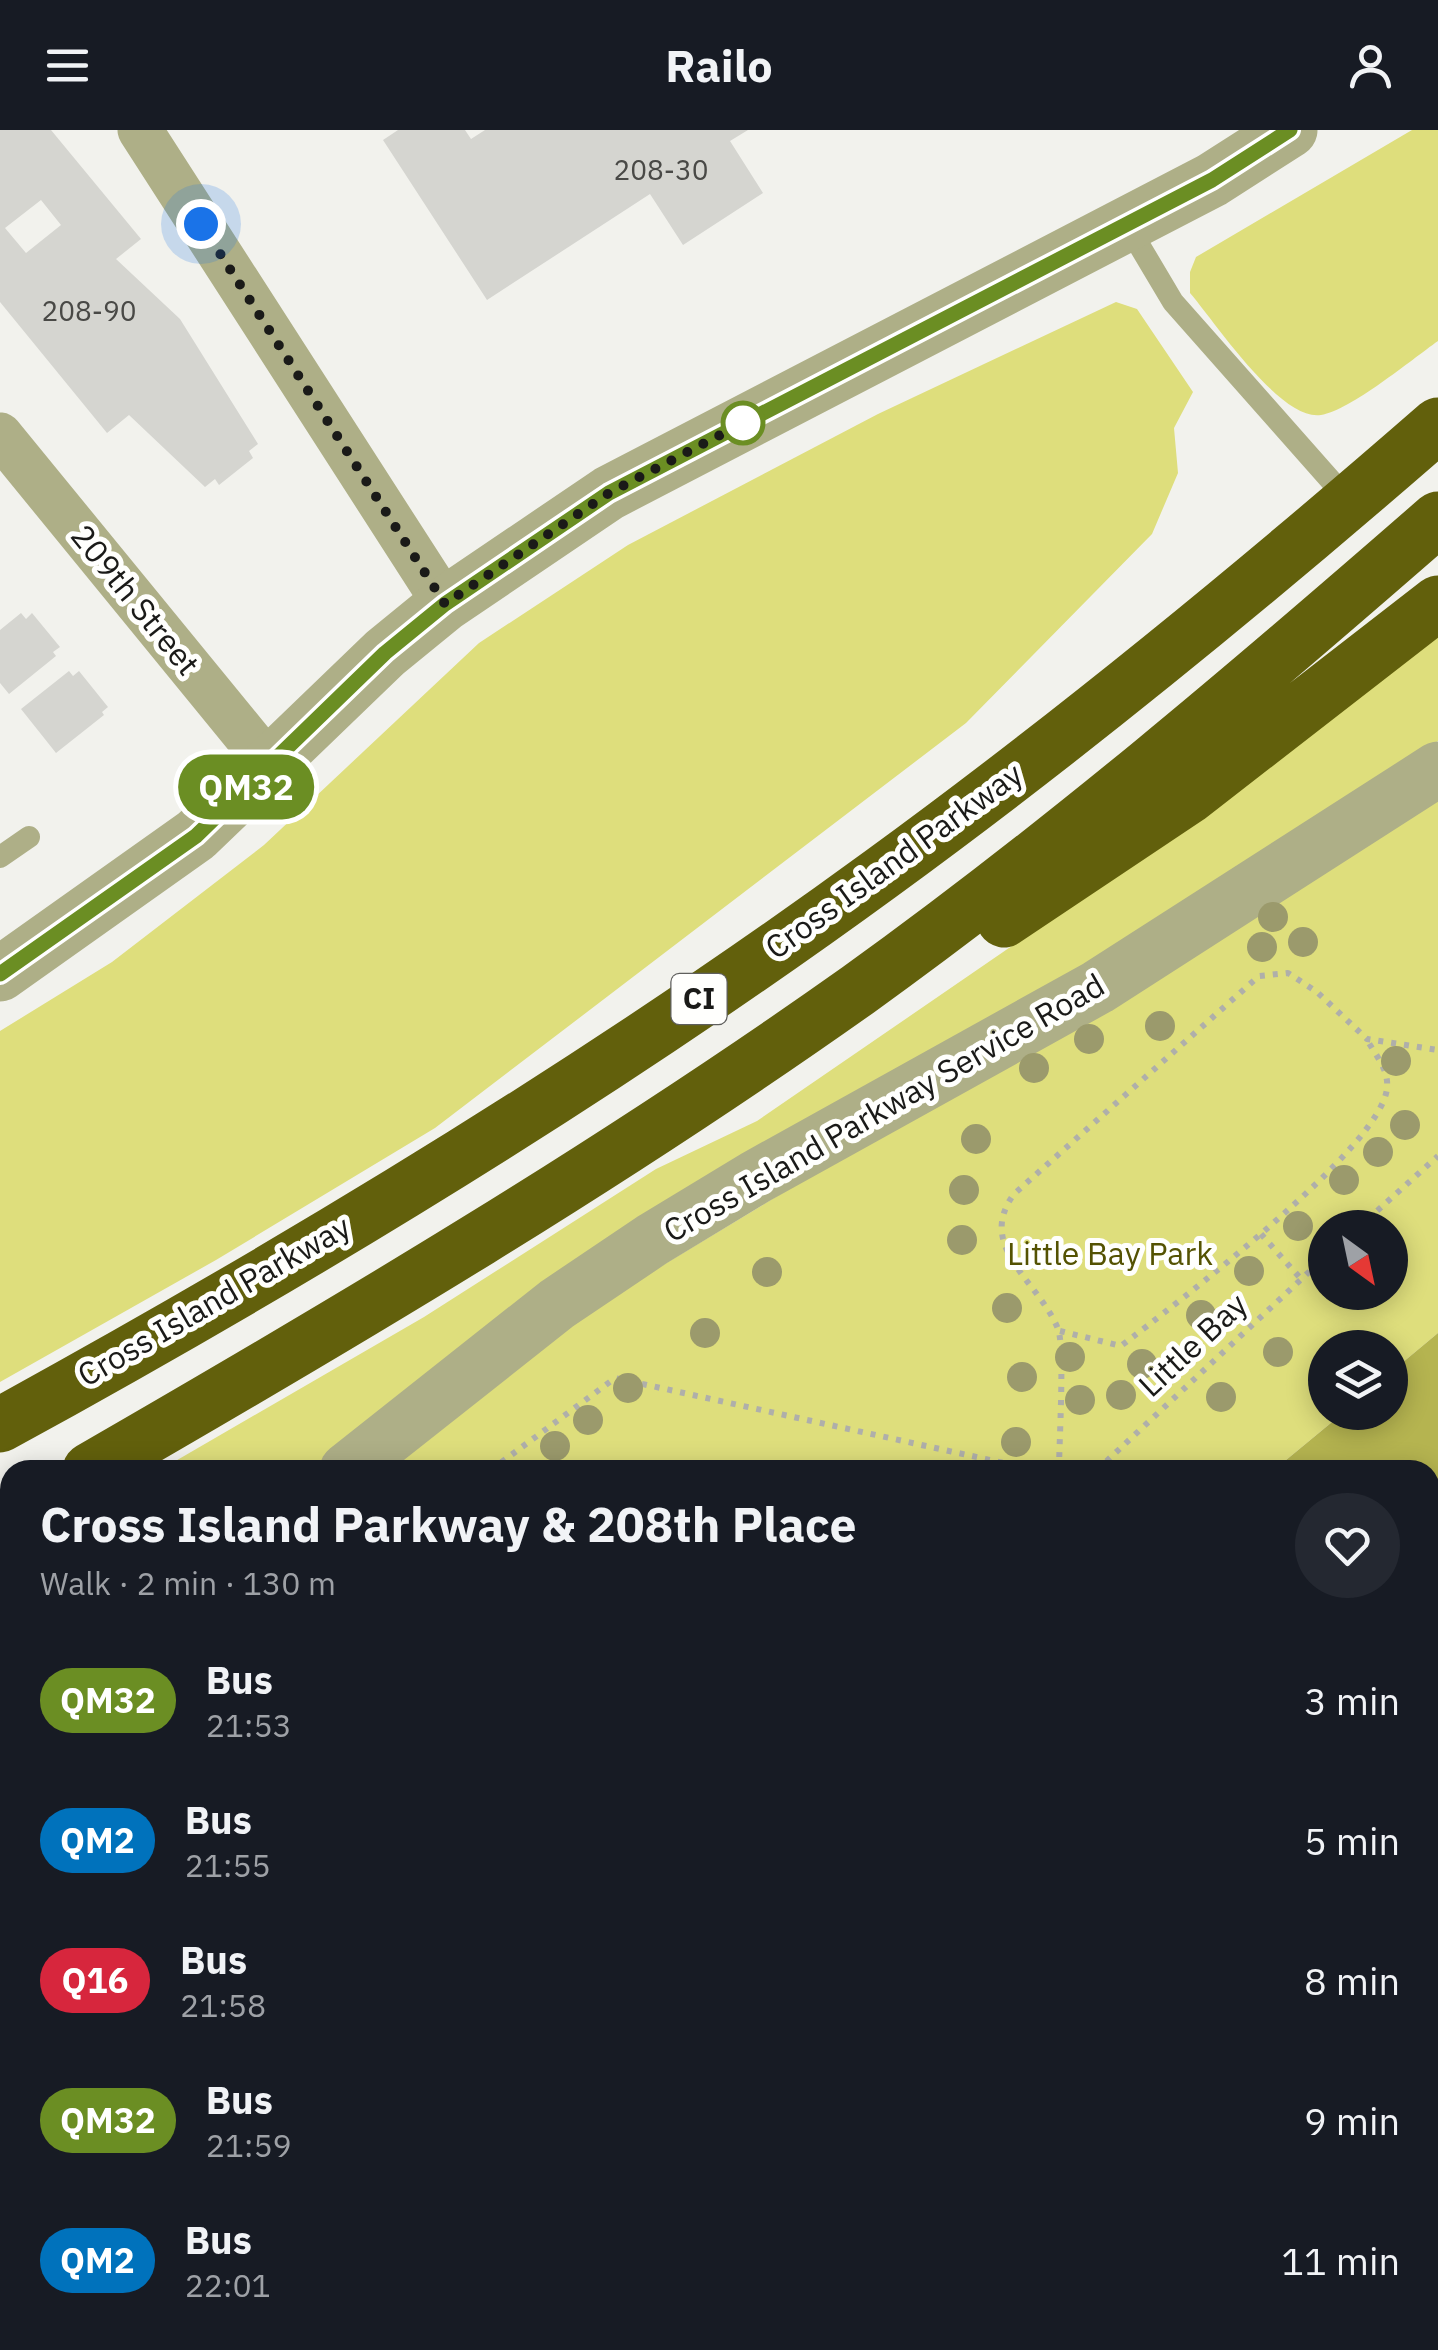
<!DOCTYPE html>
<meta charset="utf-8">
<style>
:root{--surface:#171b24;--page:#242831;--text:#f1f3f6;--muted:#9ea1a6}
body{margin:0;font-family:"IBM Plex Sans",sans-serif;background:var(--page);color:var(--text);height:100vh;display:flex;flex-direction:column;font-size:38px;white-space:nowrap}
*{box-sizing:border-box;margin:0}
p{font-size:32px;color:var(--muted)}
.icon{flex:none;width:55px;height:55px;fill:none;stroke:currentColor;stroke-width:2;stroke-linecap:round;stroke-linejoin:round}
.map{position:relative;flex:1;overflow:hidden}
.panel{position:absolute;left:0px;top:1330px;width:1440px;height:890px;display:flex;flex-direction:column;background:var(--surface);border-radius:30px 30px 0 0;box-shadow:0 5px 25px #0003}
.panel>*{flex:none}
.badge{padding:0 20px;border-radius:32px;font-size:35px;line-height:65px}
.needle{width:65px;rotate:147deg}
.controls{position:absolute;left:1308px;top:1080px;display:grid;gap:20px}
.controls a{display:grid;place-items:center;width:100px;height:100px;border-radius:50%;background:var(--surface);box-shadow:0 5px 25px #0003;font-size:50px}
.you{position:absolute;width:50px;height:50px;margin:-25px;border:8px solid #fff;border-radius:50%;background:#1a73e8;box-shadow:0 0 0 15px #1a73e833}
.map>.badge{position:absolute;translate:-50% -50%;box-shadow:0 0 0 5px #fff}
.round{display:grid;place-items:center;flex:none;width:105px;height:105px;border-radius:52px;background:var(--page)}
.headline{display:flex;align-items:center;justify-content:space-between;height:170px;padding:0 40px}
h1{font-size:48px;font-weight:700;line-height:75px}
ul{padding:0;list-style:none}
li{display:flex;align-items:center;gap:30px;height:140px;padding:0 40px}
li div{flex:1}
li b{display:block;font-size:38px}
li em{font-style:normal}
li .badge{min-width:110px;font-weight:700;text-align:center}
header{display:flex;justify-content:space-between;align-items:center;height:130px;padding:0 40px;background:var(--surface);font-size:45px;font-weight:700}
.map>svg:first-child{display:block}
.green{fill:#dede7c;fill-rule:evenodd}
.water{fill:#b5b450}
.building{fill:#d5d5d0;fill-rule:evenodd}
.lines{fill:none;stroke-linecap:round;stroke-linejoin:round}
.path{stroke:#afafaa;stroke-width:6;stroke-dasharray:5 8;stroke-linecap:butt}
.service{stroke:#aeaf87;stroke-width:22}
.minor{stroke:#aeaf87;stroke-width:45}
.tertiary{stroke:#aeaf87;stroke-width:55}
.motorway{stroke:#62600c;stroke-width:55}
.tree{fill:#9b9a6c}
.line-casing{stroke:#fff;stroke-width:22}
.line{stroke:#6b8e23;stroke-width:15}
.walk{stroke:#1a1a18;stroke-width:10;stroke-dasharray:0 18}
.stop-dot{fill:#fff;stroke:#6b8e23;stroke-width:5}
.labels{text-anchor:middle;stroke-width:10;stroke-linejoin:round;paint-order:stroke}
.number-label{font-size:28px;fill:#494946}
.shield{fill:#fffffd;stroke:#5f5f5d;stroke-width:2.5}
.shield-label{font-size:30px;font-weight:bold;fill:#1a1a18}
.street-label{font-size:32px;fill:#1a1a18;stroke:#fffffd}
.park-label{font-size:32px;fill:#545202;stroke:#fffffd}
</style>
<header><svg class="icon" aria-label="menu" viewBox="0 0 24 24"><path d="M4 6h16M4 12h16M4 18h16"/></svg>Railo<svg class="icon" aria-label="person" viewBox="0 0 24 24"><circle cx="12" cy="8" r="4"/><path d="M4 21q1-7 8-7t8 7"/></svg></header>
<div class="map">
<svg width="1438" height="2220" viewBox="0 0 1438 2220">
<rect width="100%" height="100%" fill="#f2f2ed"/>
<path class="green" d="M1412 0H1438V211C1411 230 1351 280 1321 285 1281 292 1215 192 1190 163V142L1196 127Z
M1116 172 1137 179 1193 262 1174 298 1178 343 1152 404 966 593 435 998 216 1130 0 1252V901L112 832 264 715 479 513 628 415 878 284Z
M1438 506V611L1094 832 445 1236 315 1340H160L424 1187 656 1039 757 991 1143 726Z
M1438 668V1203L1390 1243V1218H1325V1282L1343 1283 1274 1340H386L600 1173ZM1325 1098H1390V1162H1325Z
M10 1422V1563L0 1568V1428Z
M10 1764V2210H636L632 2220H0V1793Z"/>
<path class="water" d="M1438 1203V2205L1430 2208V1340H1274L1343 1283 1390 1282V1243Z
M636 2210H1424L1396 2220H632Z"/>
<path class="building" d="M0 0H51L141 109 116 129 180 189 258 314 249 321 253 328 219 355 215 349 205 357 129 285 107 303 0 172ZM41 70 61 95 26 123 5 98Z
M398 0H465L471 9 485 0H748L730 11 763 63 683 115 650 64 487 170 383 10Z
M21 483 26 489 32 483 60 517 53 522 56 526 9 564 0 553V500Z
M69 541 73 546 79 541 108 577 102 582 104 585 56 623 21 579Z
M8 2088H10V2172L0 2171V2135Z"/>
<g class="lines">
<path class="path" d="M1358 1098 1438 1026
M1261 1104 1301 1149
M1060 1201 1121 1216C1173 1176 1382 1018 1387 958 1389 941 1376 925 1367 910
M501 1332 514 1340
M491 1340 615 1248 1036 1340
M1059 1340C1059 1314 1065 1216 1058 1199 1039 1151 975 1117 1014 1064L1259 846 1288 843 1317 862 1367 909 1438 920
M1097 1340 1325 1127
M0 2203 3 2190 10 2192
M507 2220 510 2210"/>
<path class="service" d="M1126 93 1173 172 1349 371
M0 727 29 707"/>
<path class="minor" d="M140 0 445 474
M0 305 269 634"/>
<path class="tertiary" d="M0 844 196 705 385 523 445 474 609 363 1212 50 1290 0
M347 1340 557 1174 652 1110 756 1047 1098 857 1438 639
M0 1588 10 1582
M0 1737 10 1712"/>
<path class="motorway" d="M1004 790 1188 667 1438 473
M0 1295C303 1129 603 947 882 743 1074 603 1258 452 1438 295
M90 1340C352 1189 611 1035 858 860 1060 715 1250 553 1438 389
M0 1390 10 1385"/>
</g>
<g class="tree">
<circle cx="1273" cy="787" r="15"/>
<circle cx="1303" cy="812" r="15"/>
<circle cx="1262" cy="817" r="15"/>
<circle cx="1160" cy="896" r="15"/>
<circle cx="1089" cy="909" r="15"/>
<circle cx="1396" cy="931" r="15"/>
<circle cx="1034" cy="938" r="15"/>
<circle cx="1405" cy="995" r="15"/>
<circle cx="976" cy="1009" r="15"/>
<circle cx="1378" cy="1022" r="15"/>
<circle cx="1344" cy="1050" r="15"/>
<circle cx="964" cy="1060" r="15"/>
<circle cx="1298" cy="1096" r="15"/>
<circle cx="962" cy="1110" r="15"/>
<circle cx="1249" cy="1141" r="15"/>
<circle cx="767" cy="1142" r="15"/>
<circle cx="1007" cy="1178" r="15"/>
<circle cx="1201" cy="1185" r="15"/>
<circle cx="705" cy="1203" r="15"/>
<circle cx="1278" cy="1222" r="15"/>
<circle cx="1070" cy="1227" r="15"/>
<circle cx="1142" cy="1234" r="15"/>
<circle cx="1022" cy="1247" r="15"/>
<circle cx="628" cy="1258" r="15"/>
<circle cx="1121" cy="1265" r="15"/>
<circle cx="1221" cy="1267" r="15"/>
<circle cx="1080" cy="1270" r="15"/>
<circle cx="588" cy="1290" r="15"/>
<circle cx="1016" cy="1312" r="15"/>
<circle cx="555" cy="1316" r="15"/>
</g>
<g class="lines">
<defs>
<path id="line" d="M0 844 196 706 385 523 445 474 609 363 1212 50 1290 0"/>
</defs>
<use href="#line" class="line-casing"/>
<use href="#line" class="line"/>
<path class="walk" d="M201 94 445 474 609 363 743 293"/>
</g>
<circle class="stop-dot" cx="743" cy="293" r="20"/>
<g class="labels">
<g class="number-label">
<text x="661" y="50">208-30</text>
<text x="89" y="191">208-90</text>
</g>
<rect class="shield" x="671.5" y="844" width="55" height="50" rx="8"/>
<g class="shield-label">
<text x="699" y="879">CI</text>
</g>
<g class="street-label">
<text transform="translate(135 470) rotate(51)" y="11">209th Street</text>
<text transform="translate(894 731) rotate(-36)" y="11">Cross Island Parkway</text>
<text transform="translate(884 978) rotate(-30)" y="11">Cross Island Parkway Service Road</text>
<text transform="translate(214 1171) rotate(-30)" y="11">Cross Island Parkway</text>
<text transform="translate(1193 1215) rotate(-43)" y="11">Little Bay</text>
</g>
<g class="park-label">
<text x="1110" y="1135">Little Bay Park</text>
</g>
</g>
</svg>
<div class="controls">
<a><svg class="needle" viewBox="-14 -14 28 28"><path d="M0-13l5 13h-10z" fill="#e53935"/><path d="M0 13l5-13h-10z" fill="#9ea1a6"/></svg></a>
<a><svg class="icon" aria-label="layers" viewBox="0 0 24 24"><path d="M12 4l9 5-9 5-9-5zM3 14l9 5 9-5"/></svg></a>
</div>
<div class="you" style="left:201px;top:94px"></div>
<b class="badge" style="left:246px;top:657px;background:#6b8e23;color:#fff">QM32</b>
<section class="panel">
<div class="headline"><div><h1>Cross Island Parkway &amp; 208th Place</h1><p>Walk · 2 min · 130 m</p></div><a class="round"><svg class="icon" aria-label="heart" viewBox="0 0 24 24"><path d="M12 20l-8-8c-3-5 5-10 8-4 3-6 11-1 8 4z"/></svg></a></div>
<ul>
<li><span class="badge" style="background:#6b8e23;color:#fff">QM32</span><div><b>Bus</b><p>21:53</p></div><em>3 min</em></li>
<li><span class="badge" style="background:#0072bc;color:#fff">QM2</span><div><b>Bus</b><p>21:55</p></div><em>5 min</em></li>
<li><span class="badge" style="background:#d7263d;color:#fff">Q16</span><div><b>Bus</b><p>21:58</p></div><em>8 min</em></li>
<li><span class="badge" style="background:#6b8e23;color:#fff">QM32</span><div><b>Bus</b><p>21:59</p></div><em>9 min</em></li>
<li><span class="badge" style="background:#0072bc;color:#fff">QM2</span><div><b>Bus</b><p>22:01</p></div><em>11 min</em></li>
</ul>
</section>
</div>
